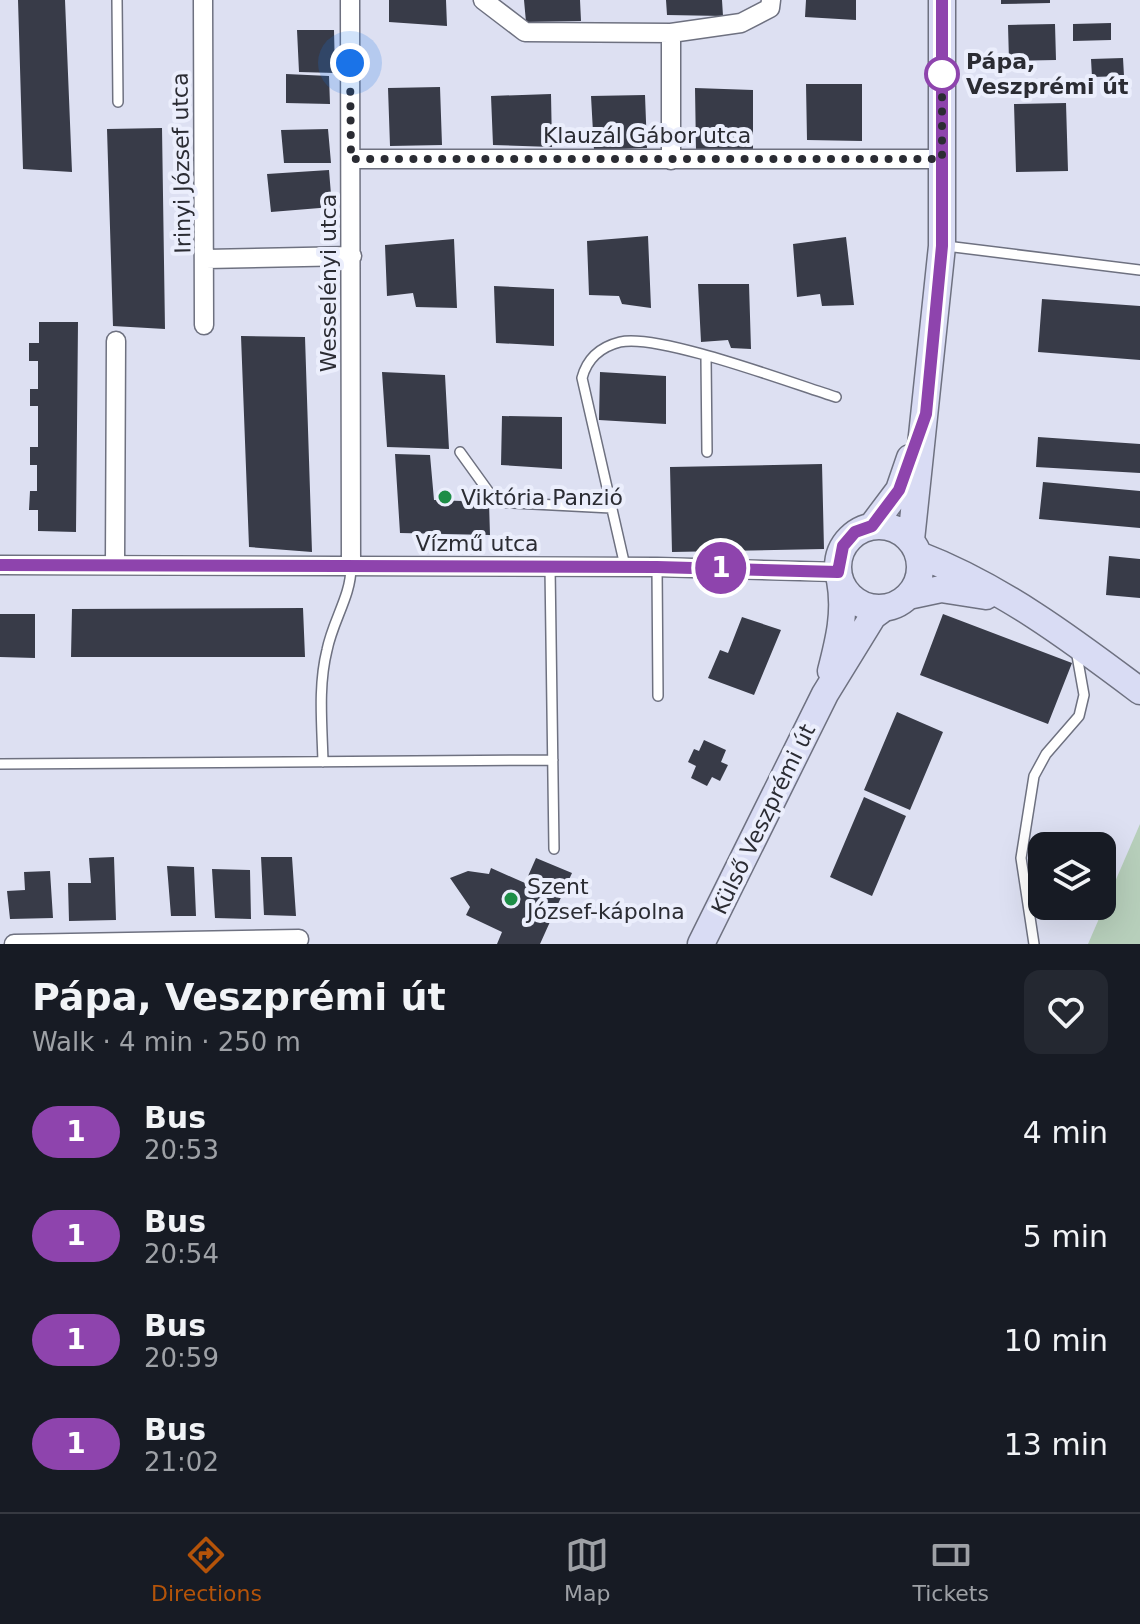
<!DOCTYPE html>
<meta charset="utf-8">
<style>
:root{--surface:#171b24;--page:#242831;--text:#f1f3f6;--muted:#9ea1a6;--line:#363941;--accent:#b45309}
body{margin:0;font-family:"DejaVu Sans",sans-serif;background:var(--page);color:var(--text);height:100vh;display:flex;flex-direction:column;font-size:30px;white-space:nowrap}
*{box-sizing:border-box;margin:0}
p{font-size:26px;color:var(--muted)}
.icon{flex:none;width:44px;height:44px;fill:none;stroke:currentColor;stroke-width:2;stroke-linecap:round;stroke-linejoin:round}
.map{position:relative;height:944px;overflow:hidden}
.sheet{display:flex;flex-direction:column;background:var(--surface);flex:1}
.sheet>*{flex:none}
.badge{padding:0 16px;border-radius:26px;font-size:28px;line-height:52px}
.fabs{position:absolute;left:1028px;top:832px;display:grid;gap:16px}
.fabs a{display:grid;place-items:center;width:88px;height:88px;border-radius:16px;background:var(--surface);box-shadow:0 8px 32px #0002;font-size:40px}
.you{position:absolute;width:40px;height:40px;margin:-20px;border:6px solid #fff;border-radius:50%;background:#1a73e8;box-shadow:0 0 0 12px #1a73e833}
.map>.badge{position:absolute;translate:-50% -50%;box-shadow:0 0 0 4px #fff}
.round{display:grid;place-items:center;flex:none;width:84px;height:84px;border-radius:16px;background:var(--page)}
.summary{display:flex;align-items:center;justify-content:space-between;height:136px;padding:0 32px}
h1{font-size:38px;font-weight:700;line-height:60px}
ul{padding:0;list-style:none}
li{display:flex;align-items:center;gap:24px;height:104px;padding:0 32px}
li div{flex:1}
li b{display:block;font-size:30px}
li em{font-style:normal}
li .badge{min-width:88px;font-weight:700;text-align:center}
.dock{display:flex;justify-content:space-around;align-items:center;height:112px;border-top:2px solid var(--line);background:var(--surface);font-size:22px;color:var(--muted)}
.dock a{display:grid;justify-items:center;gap:4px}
.dock .active{color:var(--accent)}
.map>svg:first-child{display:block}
.green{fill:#b7cfbb}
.building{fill:#383b48}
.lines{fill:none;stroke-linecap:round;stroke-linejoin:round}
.lane-casing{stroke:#6e7180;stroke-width:12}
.street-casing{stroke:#6e7180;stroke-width:21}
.secondary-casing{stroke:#6e7180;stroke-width:29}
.lane{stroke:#fff;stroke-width:9}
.street{stroke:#fff;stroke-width:18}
.secondary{stroke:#d9dcf4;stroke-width:26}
.line-casing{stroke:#fff;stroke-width:18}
.line{stroke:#8e44ad;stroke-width:12}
.walk{stroke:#2b2c33;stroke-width:8;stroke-dasharray:0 14.4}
.stop-dot{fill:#fff;stroke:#8e44ad;stroke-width:4}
.poi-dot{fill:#1d8d46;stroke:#ebeefc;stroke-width:3}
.labels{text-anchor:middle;stroke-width:8;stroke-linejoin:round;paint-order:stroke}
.stop-label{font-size:22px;font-weight:bold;fill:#2b2c33;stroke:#ebeefc;text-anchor:start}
.street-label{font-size:22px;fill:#2b2c33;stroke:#ebeefc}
.poi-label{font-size:22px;fill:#2b2c33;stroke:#ebeefc;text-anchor:start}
</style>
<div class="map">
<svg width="1140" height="944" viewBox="0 0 1140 944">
<rect width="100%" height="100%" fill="#dde0f2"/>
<path class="green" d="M1140 824V944H1088Z"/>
<path class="building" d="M18 0H65L72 172 23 169Z
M389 0H446L447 26 389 22Z
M524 0H580L581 21 526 22Z
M666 0H722L723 16 667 15Z
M806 0H856V20L805 17Z
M1001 0H1050V3L1001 4Z
M1111 23V40L1073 41V24Z
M1055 24 1056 60 1009 61 1008 25Z
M297 30H334L335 73 299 72Z
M1123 58 1124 76 1092 77 1091 59Z
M286 74 329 76 330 104 286 103Z
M806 84H862V141L807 140Z
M440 87 442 145 390 146 388 88Z
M695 88 753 90V149L696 150Z
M551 94 552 147 493 145 491 96Z
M645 95 647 148 594 150 591 96Z
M1066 103 1068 171 1016 172 1014 104Z
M162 128 165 329 113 326 107 129Z
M328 129 331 163H284L281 130Z
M329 170 332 207 271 212 267 174Z
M648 236 651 308 622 304 619 296 589 295 587 241Z
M846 237 854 305 822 306 820 294 797 297 793 244Z
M454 239 457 308 416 307 413 293 387 296 385 245Z
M698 284H749L751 349 731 348 728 340 701 342Z
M494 286 554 289V346L496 343Z
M1042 299 1140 306V360L1038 352Z
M39 322H78L76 532 38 531V510H29L30 491H37V465H30V447H38V406H30V389H38V361H29V343H39Z
M241 336 305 337 312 552 249 547Z
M382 372 445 375 449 449 387 447Z
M600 372 666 376V424L599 420Z
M502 416 562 417V469L501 465Z
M1038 437 1140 444V473L1036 467Z
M395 454 430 455 434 500 489 502 490 535 400 533Z
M822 464 824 549 672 552 670 467Z
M1043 482 1140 491V528L1039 519Z
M1109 556 1140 559V598L1106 595Z
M303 608 305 657H71L72 609Z
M0 614H35V658L0 657Z
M943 614 1072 663 1048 724 920 675Z
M742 617 781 630 754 695 708 678 720 650 728 653Z
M897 712 943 732 910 810 864 790Z
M704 740 726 750 721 762 728 765 720 781 712 777 707 786 691 778 696 766 688 762 694 749 699 751Z
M864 797 906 816 872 896 830 877Z
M114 857 116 920 69 921 68 883H91L89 858Z
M261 857H292L296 916 264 915Z
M536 858 572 873 540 944H497L502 932 466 915 470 907 450 878 468 871 489 874 491 868 525 883Z
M167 866 194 867 196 916H171Z
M212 869 250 870 251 919 215 918Z
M50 871 53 918 10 919 7 891 25 890 24 872Z"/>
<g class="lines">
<defs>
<path id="lane" d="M117 0 118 102
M946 246 1140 270
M706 357 707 452
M460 452 496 502 611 508
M625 566 582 378C587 359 600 347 620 342 658 333 791 383 836 397
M550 567 554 849
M657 567 658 696
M323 762C322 724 318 686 327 650 333 620 351 596 351 567
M0 764 553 760
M1034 944 1021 858 1034 776 1046 754 1079 716 1084 695 1076 650"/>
<path id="street" d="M203 0 204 325
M350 0 351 567
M483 0 525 32 671 33 741 23 770 8 771 0
M351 159H942
M671 160V33
M206 259 352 256
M0 565 657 567 838 572
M115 565 116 341
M14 944 299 939"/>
<path id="secondary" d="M838 567a41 41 0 1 1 82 0a41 41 0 1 1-82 0Z
M872 526 899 490 910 458
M911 540 942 246V0
M919 555C1000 586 1071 639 1140 691
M908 596 941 589 986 596
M831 671C839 640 846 612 840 580
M701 944 825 694 873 616 884 608"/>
</defs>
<use href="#lane" class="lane-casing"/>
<use href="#street" class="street-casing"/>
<use href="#secondary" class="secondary-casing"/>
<use href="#lane" class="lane"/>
<use href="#street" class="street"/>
<use href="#secondary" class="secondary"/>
</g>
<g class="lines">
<defs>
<path id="line" d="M0 565 657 567 838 572 843 546 855 532 872 526 899 490 926 414 942 246V0"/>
</defs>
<use href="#line" class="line-casing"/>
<use href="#line" class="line"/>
<path class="walk" d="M350 63 351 159H942V69V74"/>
</g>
<circle class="stop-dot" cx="942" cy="74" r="16"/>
<g class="poi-dot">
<circle cx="445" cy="497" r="8"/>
<circle cx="511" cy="899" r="8"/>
</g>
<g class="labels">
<g class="stop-label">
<text x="966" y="69">Pápa,<tspan x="966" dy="25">Veszprémi út</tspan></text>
</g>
<g class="street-label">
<text x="647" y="143">Klauzál Gábor utca</text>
<text transform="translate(181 163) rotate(-91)" y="8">Irinyi József utca</text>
<text transform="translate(328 283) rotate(-90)" y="8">Wesselényi utca</text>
<text x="477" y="551">Vízmű utca</text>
<text transform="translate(763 819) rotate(-64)" y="8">Külső Veszprémi út</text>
</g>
<g class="poi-label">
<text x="461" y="505">Viktória Panzió</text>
<text x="527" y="894">Szent<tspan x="527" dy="25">József-kápolna</tspan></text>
</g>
</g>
</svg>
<div class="fabs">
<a><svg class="icon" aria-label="layers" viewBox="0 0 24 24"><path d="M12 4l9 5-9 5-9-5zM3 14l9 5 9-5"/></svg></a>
</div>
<div class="you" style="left:350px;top:63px"></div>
<b class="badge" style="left:721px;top:568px;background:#8e44ad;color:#fff">1</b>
</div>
<section class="sheet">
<div class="summary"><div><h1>Pápa, Veszprémi út</h1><p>Walk · 4 min · 250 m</p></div><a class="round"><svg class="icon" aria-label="heart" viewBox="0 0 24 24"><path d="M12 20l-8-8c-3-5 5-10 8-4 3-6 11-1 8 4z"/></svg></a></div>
<ul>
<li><span class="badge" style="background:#8e44ad;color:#fff">1</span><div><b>Bus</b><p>20:53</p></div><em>4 min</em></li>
<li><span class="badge" style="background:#8e44ad;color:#fff">1</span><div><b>Bus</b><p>20:54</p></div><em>5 min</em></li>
<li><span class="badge" style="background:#8e44ad;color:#fff">1</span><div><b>Bus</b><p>20:59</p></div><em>10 min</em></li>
<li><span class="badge" style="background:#8e44ad;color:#fff">1</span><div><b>Bus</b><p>21:02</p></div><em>13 min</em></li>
</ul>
</section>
<nav class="dock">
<a class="active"><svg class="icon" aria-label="directions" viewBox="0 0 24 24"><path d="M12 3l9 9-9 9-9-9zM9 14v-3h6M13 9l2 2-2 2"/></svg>Directions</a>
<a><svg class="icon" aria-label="map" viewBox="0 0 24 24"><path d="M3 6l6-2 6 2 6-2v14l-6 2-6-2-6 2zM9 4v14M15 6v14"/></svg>Map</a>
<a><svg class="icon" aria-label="tickets" viewBox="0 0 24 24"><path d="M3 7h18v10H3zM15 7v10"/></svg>Tickets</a>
</nav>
